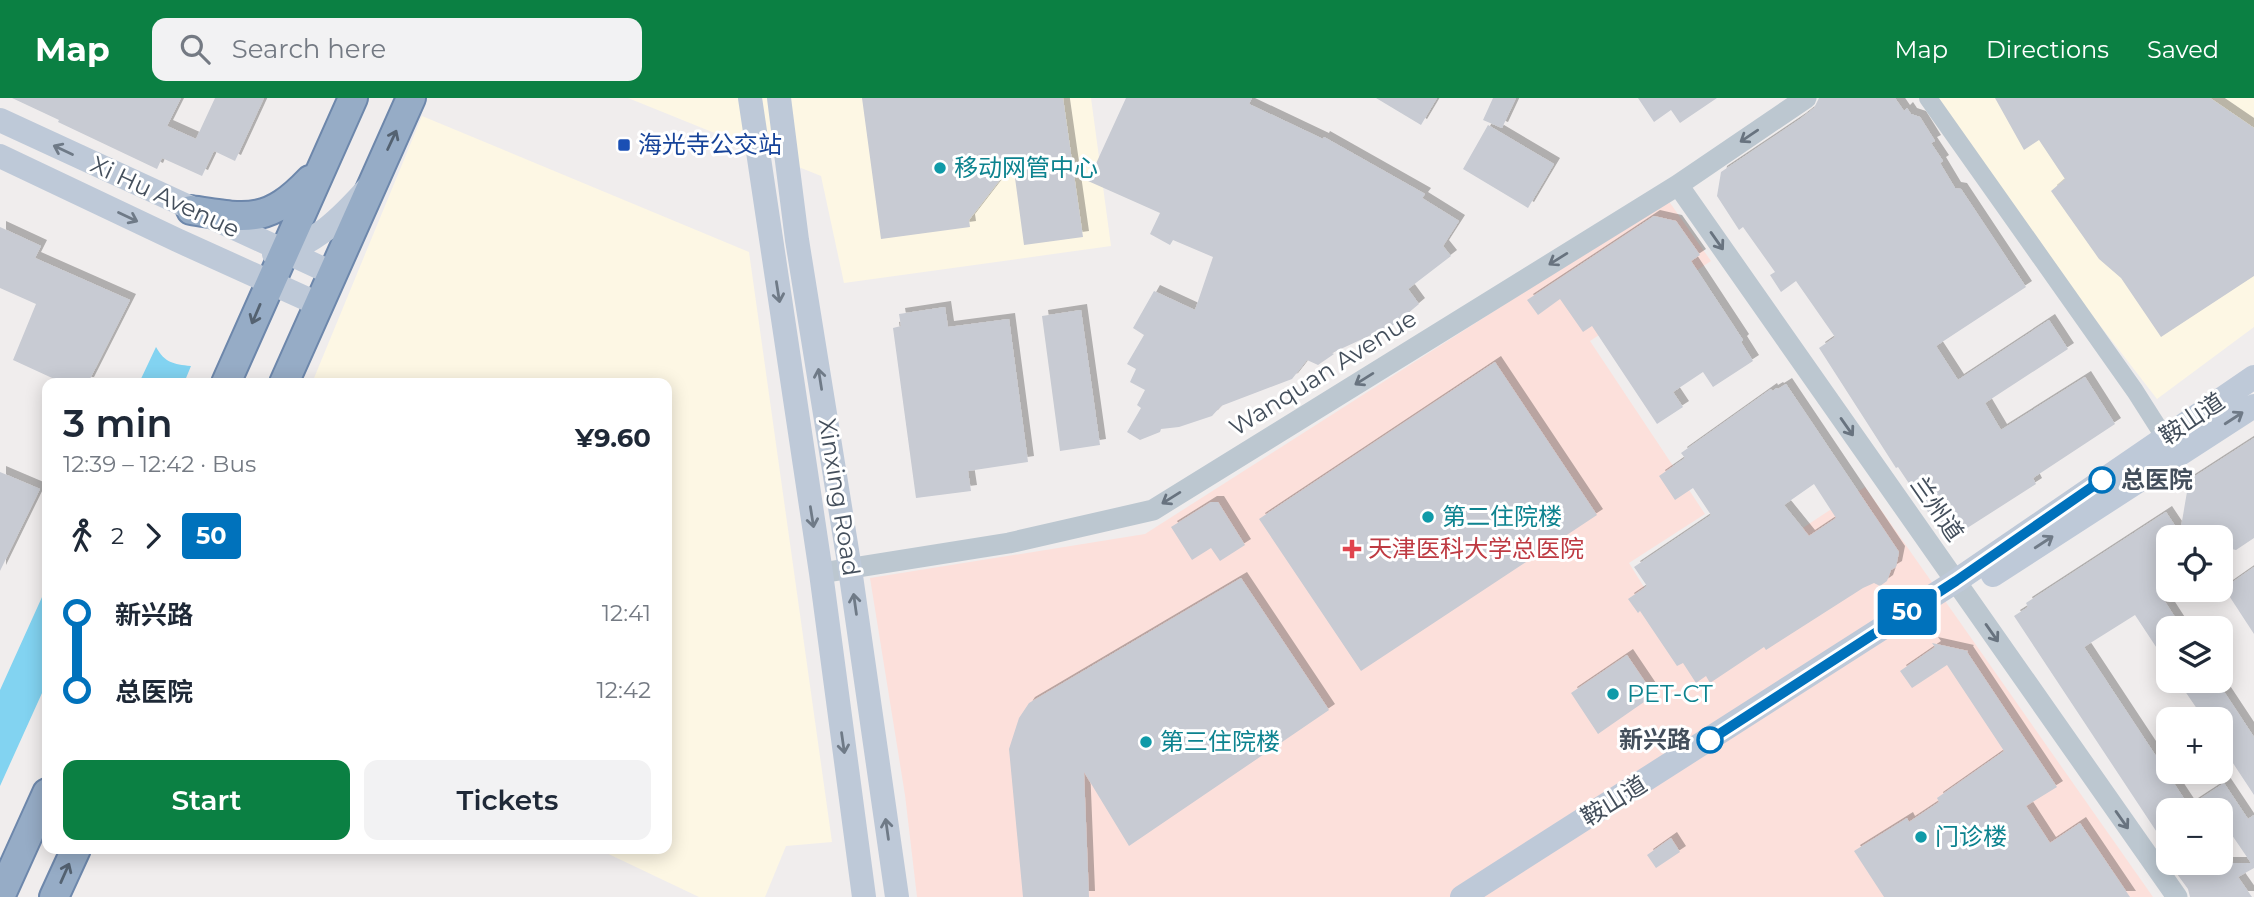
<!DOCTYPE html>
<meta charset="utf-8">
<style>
:root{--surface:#fff;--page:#f2f2f3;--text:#1f2937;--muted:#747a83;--accent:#0b8043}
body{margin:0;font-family:Montserrat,"Noto Sans SC",sans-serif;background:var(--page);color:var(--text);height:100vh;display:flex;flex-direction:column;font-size:26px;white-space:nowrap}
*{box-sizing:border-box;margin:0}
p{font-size:23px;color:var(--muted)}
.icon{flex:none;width:38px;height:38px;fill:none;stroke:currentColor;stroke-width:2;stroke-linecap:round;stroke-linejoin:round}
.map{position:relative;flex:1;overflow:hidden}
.sheet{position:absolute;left:42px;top:280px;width:630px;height:476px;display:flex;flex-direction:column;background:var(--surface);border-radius:14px;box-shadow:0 4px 18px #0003}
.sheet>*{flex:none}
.badge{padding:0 14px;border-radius:5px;font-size:24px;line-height:46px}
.buttons{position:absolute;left:2156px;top:427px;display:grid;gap:14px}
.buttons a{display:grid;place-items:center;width:77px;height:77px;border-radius:14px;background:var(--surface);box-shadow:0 4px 18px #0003;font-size:35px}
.map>.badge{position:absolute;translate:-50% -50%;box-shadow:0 0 0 4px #fff}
.legs{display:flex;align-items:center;gap:10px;height:77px;padding:0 21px;font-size:23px}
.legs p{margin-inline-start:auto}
.summary{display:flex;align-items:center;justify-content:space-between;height:119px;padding:0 21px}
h1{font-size:38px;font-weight:600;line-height:52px}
.button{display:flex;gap:14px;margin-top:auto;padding:14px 21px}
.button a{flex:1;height:80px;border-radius:14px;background:var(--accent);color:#fff;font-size:28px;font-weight:600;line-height:80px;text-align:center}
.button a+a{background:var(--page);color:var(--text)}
ul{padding:0 21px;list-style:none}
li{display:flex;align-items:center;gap:24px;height:77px;font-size:26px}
li i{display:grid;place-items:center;width:10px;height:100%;margin:0 9px;background:currentColor}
li i::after{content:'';width:18px;height:18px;margin:-9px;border:5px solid;border-radius:50%;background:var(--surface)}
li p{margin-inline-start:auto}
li:first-child i{background:linear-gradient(#0000 50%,currentColor 0)}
li:last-child i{background:linear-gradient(currentColor 50%,#0000 0)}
header{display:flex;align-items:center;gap:42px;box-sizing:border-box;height:98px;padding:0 35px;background:var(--accent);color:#fff}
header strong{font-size:33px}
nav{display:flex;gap:38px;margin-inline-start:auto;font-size:24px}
.search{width:490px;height:63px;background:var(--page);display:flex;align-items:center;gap:18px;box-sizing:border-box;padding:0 24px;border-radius:14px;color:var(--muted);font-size:26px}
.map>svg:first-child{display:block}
.commercial{fill:#fdf7e4}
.medical{fill:#fce0db}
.water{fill:#82d3f1}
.building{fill:#c8cbd3;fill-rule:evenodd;filter:url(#shadow)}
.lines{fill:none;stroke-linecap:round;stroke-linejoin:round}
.trunk-casing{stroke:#6d87ab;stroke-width:32}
.minor{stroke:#bcc7d0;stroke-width:18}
.tertiary{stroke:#bcc7d0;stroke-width:21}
.secondary{stroke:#bec9d8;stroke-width:24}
.trunk{stroke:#96acc6;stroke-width:28}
.oneway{stroke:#68737f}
.oneway2{stroke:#546271}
.oneway3{stroke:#6f7a87}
.line-1-casing{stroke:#fff;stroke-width:16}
.line-1{stroke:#0072bc;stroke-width:10}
.transit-dot{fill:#1a4fb4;stroke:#fff;stroke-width:2.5}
.culture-dot{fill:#0f9aa8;stroke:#fff;stroke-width:2.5}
.stop-1-dot{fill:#fff;stroke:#0072bc;stroke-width:3.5}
.health-dot{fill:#e0444e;stroke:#fff;stroke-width:2.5}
.labels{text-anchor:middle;stroke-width:6;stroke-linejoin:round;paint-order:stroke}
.transit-label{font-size:24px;fill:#164399;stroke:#fff;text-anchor:start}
.culture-label{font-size:24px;fill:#0d838f;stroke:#fff;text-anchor:start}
.street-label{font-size:24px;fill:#444f5c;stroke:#fff}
.stop-label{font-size:24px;font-weight:bold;fill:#444f5c;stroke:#fff;text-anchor:start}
.health-label{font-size:24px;fill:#be3a42;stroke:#fff;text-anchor:start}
</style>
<header>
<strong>Map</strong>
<div class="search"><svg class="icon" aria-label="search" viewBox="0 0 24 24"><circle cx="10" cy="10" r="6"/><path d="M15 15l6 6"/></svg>Search here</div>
<nav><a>Map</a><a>Directions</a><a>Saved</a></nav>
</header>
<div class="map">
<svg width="2254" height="799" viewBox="0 0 2254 799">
<defs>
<filter id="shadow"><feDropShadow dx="6" dy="-6" stdDeviation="0" flood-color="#0004"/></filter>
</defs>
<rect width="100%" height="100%" fill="#f0eded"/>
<path class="commercial" d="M628 0H1091L1111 148 844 185 821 78Z
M1924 0H2254V229L2157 301Z
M422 18 749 154 832 744 786 748 765 799H699L598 751H667V285H312Z"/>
<path class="medical" d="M1668 102 1711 163 1590 243 1705 416 1629 465 1664 521 1865 389 2153 799H917L905 697 870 480 1145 436Z"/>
<path class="water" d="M156 249C165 265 173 266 191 268L184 285H139Z
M47 488V584L0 688V592Z"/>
<path class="building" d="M12 0H181L167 28 196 41 215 0H264L235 63 214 53 202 78 162 60 157 71 58 24 59 22Z
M862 0H1063L1083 139 1024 147 1013 65 969 122 970 129 881 141Z
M1126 0H1252L1249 6 1323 41 1324 39 1425 96 1422 100 1459 123 1443 148 1451 158 1408 191 1419 206 1395 226 1332 255 1334 256 1318 267 1307 262 1292 281 1221 308 1212 318 1179 329 1161 331 1160 334 1140 342 1127 334 1141 310 1137 307 1145 292 1130 284 1136 271 1127 266 1144 237 1133 230 1154 193 1195 212 1213 159 1173 142 1170 147 1150 136 1160 115 1088 83Z
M1376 0H1437L1421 27Z
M1493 0H1516L1502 30 1483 22Z
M1638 0H1717L1680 25 1671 12 1654 24Z
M1819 0H1895L1904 13 1907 10 1911 16 1920 19 1935 43 1931 45 1943 63 1940 65 1955 90 1961 91 2026 189 1936 248 1958 282 2049 222 2068 251 1985 305 2001 332 2085 279 2115 326 2033 380 2036 386 1961 434 1938 429 1898 369 1896 370 1819 250 1835 239 1796 183 1781 194 1770 177 1775 174 1743 129 1739 132 1717 98 1721 74 1800 21 1814 10Z
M1995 0H2210L2254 30V178L2161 239 2121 180 2099 161 2051 93 2065 81 2039 42 2024 52Z
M1488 27 1554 66 1528 110 1463 71Z
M1654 118 1676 123 1700 157 1691 163 1743 242 1741 244 1753 263 1713 289 1703 274 1673 294 1683 309 1657 326 1592 228 1583 234 1560 201 1538 217 1527 202Z
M0 129 41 148 35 160 130 202 88 285H63L13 262 36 206 0 190Z
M945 209 948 229 1009 221 1028 364 968 373 971 393 916 400 893 230 901 228 899 216Z
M1081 212 1100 347 1060 353 1042 218Z
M1495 264 1597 417 1361 573 1259 421Z
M1786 286 1899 454 1896 469 1891 472 1887 483 1880 488 1874 485 1863 490 1766 552 1764 549 1710 585 1706 578 1696 585 1683 565 1677 568 1640 513 1638 515 1628 501 1647 488 1634 469 1711 417 1693 390 1675 402 1659 378 1685 360 1681 355 1771 291 1772 293 1777 290 1778 291ZM1814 386 1836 420 1809 438 1784 407Z
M2254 340V440L2236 452 2227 450 2221 439H2168V495L2162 499 2182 530H2168V567L2135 517 2084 549 2189 708 2224 685 2248 721 2254 717V770L2238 779 2252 799H2190L2188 791 2169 765H2251L2221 721V712H2168V751L2014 518 2028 509 2026 505 2166 414 2180 435 2189 382Z
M0 374 40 391 0 473Z
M1211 404H1218L1245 447 1220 463 1211 450 1192 462 1171 429Z
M2254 469V536L2224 490Z
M1241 480 1329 612 1129 748 1084 674 1089 799H1023L1009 651 1019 620 1029 605Z
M1932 545 1968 553 1967 554 2057 689 2026 708 2050 745 2080 725 2130 799H1884L1854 753 1907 720 1909 724 1939 704 1937 700 2004 653 1947 567 1912 590 1900 573 1935 549Z
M1627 557 1654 597 1598 636 1571 595Z
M2178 583H2217L2254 639V697L2221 647V621H2204Z
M1671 740 1680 754 1656 770 1647 757Z"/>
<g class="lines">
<defs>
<path id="trunk" d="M191 112C248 121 268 126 310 82
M226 285 353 0
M284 285 411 0
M0 799 47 695
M54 799 76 751"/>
</defs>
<use href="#trunk" class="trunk-casing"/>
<path class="minor" d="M1928 0 2135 293 2170 348"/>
<path class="tertiary" d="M1678 87 2177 799
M821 475 1009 445 1153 412 1678 87 1806 0"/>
<path class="secondary" d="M750 0 821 475 864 799
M779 0 797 142 850 471 897 799
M0 22 332 175
M0 58 177 142 318 206
M274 156C313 149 343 118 368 90
M1993 477 2254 308
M1462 799 1956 483 2254 279"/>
<use href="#trunk" class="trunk"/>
</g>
<defs><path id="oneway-shaft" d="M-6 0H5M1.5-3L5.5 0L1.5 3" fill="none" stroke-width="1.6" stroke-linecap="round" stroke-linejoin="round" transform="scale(1.75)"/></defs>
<g class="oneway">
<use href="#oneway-shaft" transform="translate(1749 38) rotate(146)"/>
<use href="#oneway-shaft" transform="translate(1717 143) rotate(55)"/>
<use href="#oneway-shaft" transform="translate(1558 161) rotate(148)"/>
<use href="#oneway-shaft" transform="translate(1364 281) rotate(148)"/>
<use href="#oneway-shaft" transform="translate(1847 329) rotate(55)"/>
<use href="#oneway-shaft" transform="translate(1171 400) rotate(148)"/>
<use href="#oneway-shaft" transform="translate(1992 535) rotate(55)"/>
<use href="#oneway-shaft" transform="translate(2122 722) rotate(55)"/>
</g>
<g class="oneway2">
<use href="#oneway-shaft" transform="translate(392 42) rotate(-65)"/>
<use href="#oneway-shaft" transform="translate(256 216) rotate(113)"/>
<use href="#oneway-shaft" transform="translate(65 775) rotate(-66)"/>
</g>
<g class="oneway3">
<use href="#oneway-shaft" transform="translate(63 52) rotate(-155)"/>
<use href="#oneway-shaft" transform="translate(128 119) rotate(25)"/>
<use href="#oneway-shaft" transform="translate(778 194) rotate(81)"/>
<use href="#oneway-shaft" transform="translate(820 281) rotate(-99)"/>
<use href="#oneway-shaft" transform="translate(2234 320) rotate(-33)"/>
<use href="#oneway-shaft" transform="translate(812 419) rotate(81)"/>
<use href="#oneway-shaft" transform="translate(2044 444) rotate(-33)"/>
<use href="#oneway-shaft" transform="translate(855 506) rotate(-98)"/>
<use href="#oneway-shaft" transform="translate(843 645) rotate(82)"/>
<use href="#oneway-shaft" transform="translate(887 731) rotate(-98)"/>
</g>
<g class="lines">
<defs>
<path id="line-1" d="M1710 642 1956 483 2102 382"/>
</defs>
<use href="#line-1" class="line-1-casing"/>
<use href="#line-1" class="line-1"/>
</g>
<rect class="transit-dot" x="617" y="40" width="14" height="14" rx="3.5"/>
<g class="culture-dot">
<circle cx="940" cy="70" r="7"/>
<circle cx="1428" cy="419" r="7"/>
<circle cx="1613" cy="596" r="7"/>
<circle cx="1146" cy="644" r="7"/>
<circle cx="1921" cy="739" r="7"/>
</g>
<g class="stop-1-dot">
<circle cx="2102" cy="382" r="12"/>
<circle cx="1710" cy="642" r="12"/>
</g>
<path class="health-dot" d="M1348.5 440.5h7v7h7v7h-7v7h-7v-7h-7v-7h7z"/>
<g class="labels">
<g class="transit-label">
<text x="638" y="55">海光寺公交站</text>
</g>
<g class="culture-label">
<text x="954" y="78">移动网管中心</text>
<text x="1442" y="427">第二住院楼</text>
<text x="1627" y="604">PET-CT</text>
<text x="1160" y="652">第三住院楼</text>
<text x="1935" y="747">门诊楼</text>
</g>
<g class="street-label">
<text transform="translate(165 99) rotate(25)" y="8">Xi Hu Avenue</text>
<text transform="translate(1323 275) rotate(-32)" y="8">Wanquan Avenue</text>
<text transform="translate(2192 321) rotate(-34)" y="8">鞍山道</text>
<text transform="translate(839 399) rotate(81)" y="8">Xinxing Road</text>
<text transform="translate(1937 411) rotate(55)" y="8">兰州道</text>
<text transform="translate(1614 703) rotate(-32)" y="8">鞍山道</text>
</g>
<g class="stop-label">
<text x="2121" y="390">总医院</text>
<text x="1691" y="650" text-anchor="end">新兴路</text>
</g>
<g class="health-label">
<text x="1368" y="459">天津医科大学总医院</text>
</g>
</g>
</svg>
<div class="buttons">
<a><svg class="icon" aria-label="locate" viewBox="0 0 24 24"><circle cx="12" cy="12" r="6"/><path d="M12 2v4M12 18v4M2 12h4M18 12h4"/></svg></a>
<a><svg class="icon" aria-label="layers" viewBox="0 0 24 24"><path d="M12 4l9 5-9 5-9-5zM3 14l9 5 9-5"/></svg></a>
<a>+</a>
<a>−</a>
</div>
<b class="badge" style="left:1907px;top:514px;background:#0072bc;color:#fff">50</b>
<section class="sheet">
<div class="summary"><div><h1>3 min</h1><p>12:39 – 12:42 · Bus</p></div><b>¥9.60</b></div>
<div class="legs"><svg class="icon" aria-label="walk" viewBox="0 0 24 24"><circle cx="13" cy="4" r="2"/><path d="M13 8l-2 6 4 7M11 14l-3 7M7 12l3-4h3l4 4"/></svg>2<svg class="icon" aria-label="forward" viewBox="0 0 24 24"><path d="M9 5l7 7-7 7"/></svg><b class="badge" style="background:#0072bc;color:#fff">50</b></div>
<ul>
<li><i style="color:#0072bc"></i><b>新兴路</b><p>12:41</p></li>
<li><i style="color:#0072bc"></i><b>总医院</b><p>12:42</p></li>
</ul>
<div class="button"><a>Start</a><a>Tickets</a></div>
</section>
</div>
